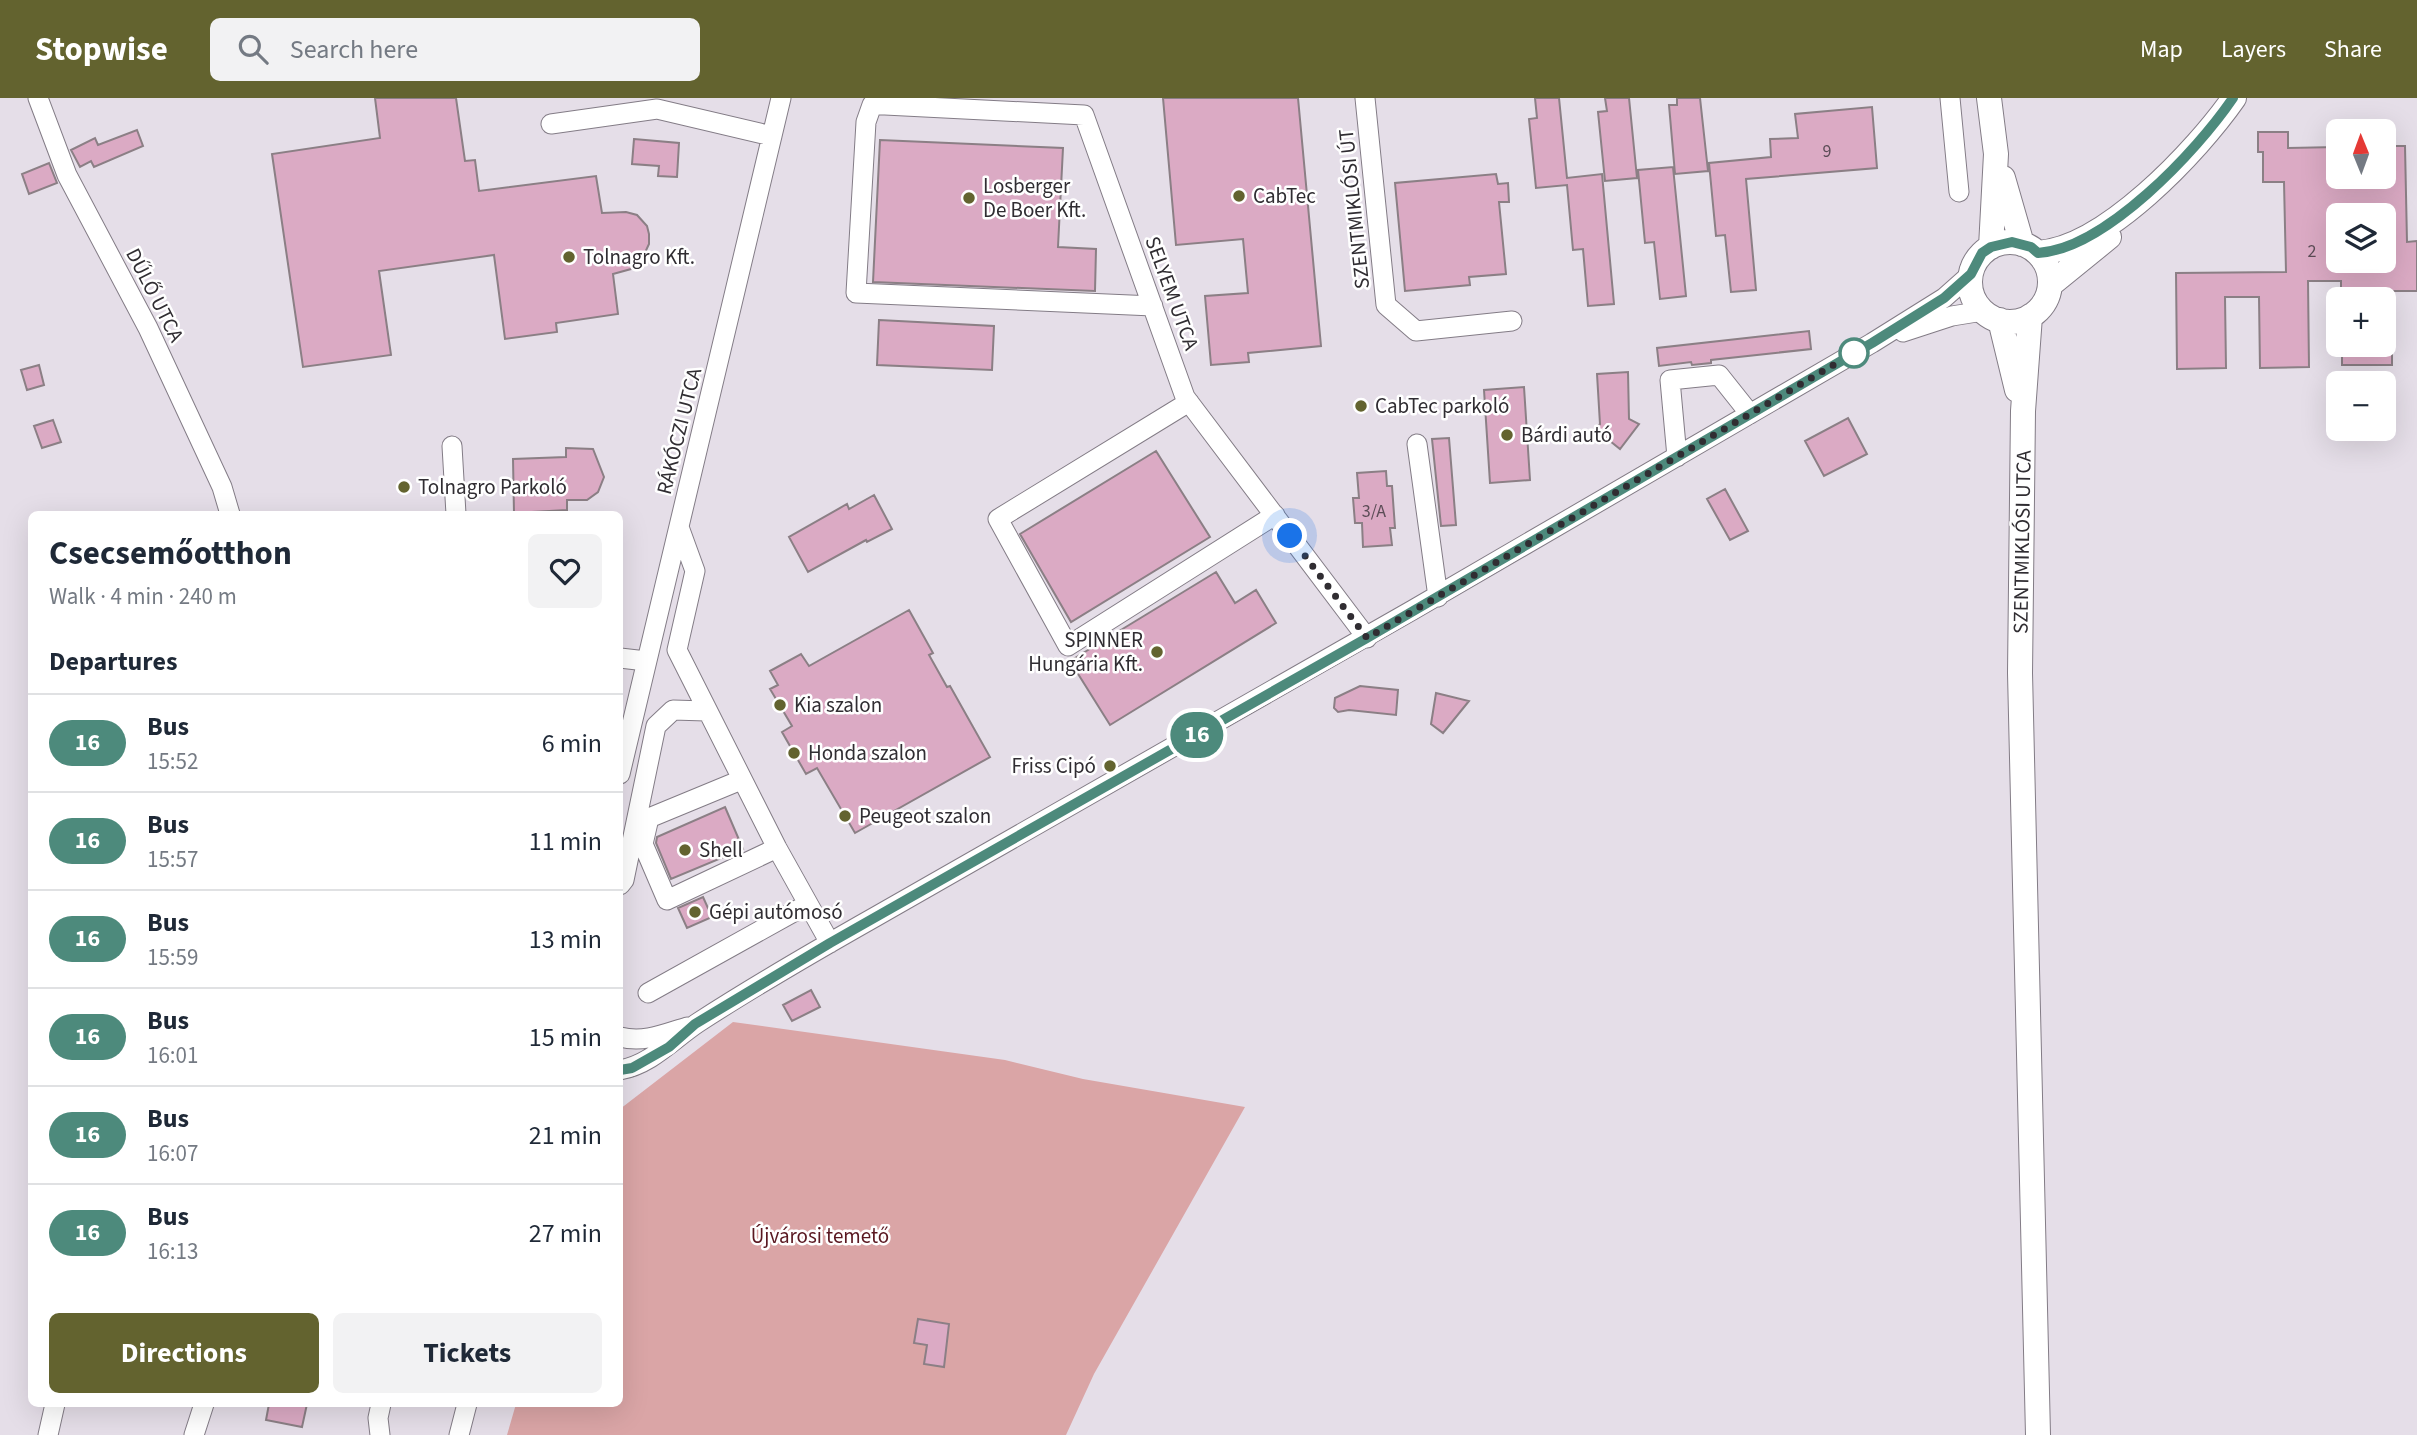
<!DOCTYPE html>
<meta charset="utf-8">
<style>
:root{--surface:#fff;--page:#f2f2f3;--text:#1f2937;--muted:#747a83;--line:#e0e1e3;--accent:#63632f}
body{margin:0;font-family:"Source Sans 3",sans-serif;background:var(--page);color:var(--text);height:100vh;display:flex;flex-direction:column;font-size:26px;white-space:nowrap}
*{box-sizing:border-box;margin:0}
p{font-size:23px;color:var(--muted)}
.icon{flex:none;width:38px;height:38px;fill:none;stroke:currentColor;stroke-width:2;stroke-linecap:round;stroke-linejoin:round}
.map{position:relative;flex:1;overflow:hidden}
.details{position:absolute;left:28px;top:413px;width:595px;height:896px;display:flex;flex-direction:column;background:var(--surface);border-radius:10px;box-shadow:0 7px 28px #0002}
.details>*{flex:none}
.badge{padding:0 14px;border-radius:23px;font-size:24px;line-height:46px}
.needle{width:46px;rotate:359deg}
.controls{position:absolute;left:2326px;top:21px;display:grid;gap:14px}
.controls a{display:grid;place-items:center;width:70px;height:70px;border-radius:10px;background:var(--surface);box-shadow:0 7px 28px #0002;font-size:35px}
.you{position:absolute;width:35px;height:35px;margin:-18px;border:5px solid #fff;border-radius:50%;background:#1a73e8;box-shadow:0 0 0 10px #1a73e833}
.map>.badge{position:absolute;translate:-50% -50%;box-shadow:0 0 0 4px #fff}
h2{padding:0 21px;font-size:26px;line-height:63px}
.round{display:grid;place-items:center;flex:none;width:74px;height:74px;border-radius:10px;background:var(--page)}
.headline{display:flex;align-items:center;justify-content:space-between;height:119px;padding:0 21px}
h1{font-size:33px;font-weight:700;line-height:52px}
.cta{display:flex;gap:14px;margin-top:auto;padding:14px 21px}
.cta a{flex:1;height:80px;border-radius:10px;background:var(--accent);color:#fff;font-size:28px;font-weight:700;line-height:80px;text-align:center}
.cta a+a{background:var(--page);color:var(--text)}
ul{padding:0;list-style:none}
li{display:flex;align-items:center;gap:21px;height:98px;padding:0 21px;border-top:2px solid var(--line)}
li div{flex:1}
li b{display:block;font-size:26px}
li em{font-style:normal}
li .badge{min-width:77px;font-weight:700;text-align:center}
header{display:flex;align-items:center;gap:42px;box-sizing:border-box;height:98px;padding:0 35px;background:var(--accent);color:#fff}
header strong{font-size:33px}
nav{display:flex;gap:38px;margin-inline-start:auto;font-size:24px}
.search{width:490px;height:63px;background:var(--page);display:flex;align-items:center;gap:18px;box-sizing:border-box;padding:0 24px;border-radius:10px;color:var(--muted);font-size:26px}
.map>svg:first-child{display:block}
.green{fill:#daa5a6}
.building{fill:#dbaac4;stroke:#8b7f85;stroke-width:2;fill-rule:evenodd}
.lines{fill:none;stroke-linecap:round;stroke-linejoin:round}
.minor-casing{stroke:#837c86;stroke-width:21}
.major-casing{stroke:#837c86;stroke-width:26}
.minor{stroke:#fff;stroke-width:19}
.major{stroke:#fff;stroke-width:24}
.line-casing{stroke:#fff;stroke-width:16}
.line{stroke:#4d8a7c;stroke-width:10}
.walk{stroke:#302d32;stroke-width:7;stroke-dasharray:0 12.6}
.poi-dot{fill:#63632f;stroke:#fff;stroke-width:2.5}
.stop-dot{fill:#fff;stroke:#4d8a7c;stroke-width:3.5}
.labels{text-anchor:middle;stroke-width:5;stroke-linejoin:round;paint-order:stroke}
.number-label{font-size:18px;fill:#5b4c56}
.poi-label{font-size:21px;fill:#302d32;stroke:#fff;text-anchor:start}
.street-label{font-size:21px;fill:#302d32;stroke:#fff}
.park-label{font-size:21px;fill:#5a1821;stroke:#fff}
</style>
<header>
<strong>Stopwise</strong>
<div class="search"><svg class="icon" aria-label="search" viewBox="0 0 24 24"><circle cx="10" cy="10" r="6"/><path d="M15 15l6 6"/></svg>Search here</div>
<nav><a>Map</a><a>Layers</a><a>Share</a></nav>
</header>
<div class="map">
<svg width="2417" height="1337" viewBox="0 0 2417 1337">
<rect width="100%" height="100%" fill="#e5dee8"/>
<path class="green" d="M733 924 1005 962 1083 981 1245 1009 1094 1276 1066 1337H507L516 1306H620V1011Z"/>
<path class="building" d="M375 0H456L465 63 475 62 479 93 596 78 602 115 626 114 637 117 647 128 649 136V146L642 161 631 171 613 176 618 216 556 225 557 234 505 241 494 157 379 173 391 257 303 269 272 56 380 40Z
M1163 0H1298L1321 248 1248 255 1249 264 1211 267 1205 198 1248 195 1243 141 1176 147Z
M1535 0H1559L1567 80 1602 76 1614 206 1588 208 1583 151 1573 152 1567 87 1536 90 1529 21 1537 20Z
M1605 0H1629L1637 80 1605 83 1598 14 1607 13Z
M1677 0H1700L1708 73 1675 76 1669 7H1677Z
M1872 9 1877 70 1746 81 1756 192 1731 194 1725 137 1716 138 1709 65 1771 59 1770 41 1798 40 1795 16Z
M137 32 143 48 94 69 91 63 80 69 71 52 95 40 98 47Z
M2258 34H2288V50L2338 49V79H2384V48H2405L2407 144 2417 143V193H2391V201H2341V183H2308L2309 269 2260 270 2259 199H2225L2226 270 2177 271 2176 175 2286 174 2284 84H2263V54H2258ZM2338 117H2384V163H2338Z
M634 41 679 45 677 79 658 78 659 68 632 66Z
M880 42 1063 50 1058 149 1096 151 1095 193 873 184Z
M49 65 57 85 29 96 22 76Z
M1673 69 1686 198 1660 201 1654 144 1645 145 1638 72Z
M1496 76 1498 86 1508 85 1509 104H1499L1506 176 1469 179 1470 187 1405 193 1395 85Z
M879 222 994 228 992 272 877 267Z
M1809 233 1811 251 1711 262V265L1692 267 1691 264 1659 268 1657 250Z
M2342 247H2392V267H2342Z
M39 267 44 287 27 292 21 272Z
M1628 274 1629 321 1639 326 1620 351 1595 331 1600 326 1597 276Z
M1524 289 1530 382 1490 385 1484 292Z
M1848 320 1867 356 1824 378 1805 343Z
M53 322 61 344 42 350 34 328Z
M1449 340 1456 427 1441 428 1432 341Z
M566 350 593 351 604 379 598 394 587 402H567V412L514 415 513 361 566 359Z
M1156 353 1210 439 1071 524 1020 436Z
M1386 373 1387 388H1392L1395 430H1390L1392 447 1363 449 1362 425H1355L1353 400H1359L1357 375Z
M1725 391 1748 433 1730 442 1707 401Z
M874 397 892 431 867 444 866 442 808 474 789 439 847 406 849 411Z
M1216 474 1235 505 1256 492 1276 525 1110 627 1070 563Z
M909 512 933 555 929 557 947 589 950 588 990 659 855 735 817 670 806 676 782 634 792 628 770 591 778 587 770 573 801 556 809 568Z
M1360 588 1398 592 1396 617 1349 612 1338 614 1334 610 1335 600Z
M1436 595 1469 603 1443 635 1431 626Z
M725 709 743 751 671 781 656 745 657 739Z
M703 799 712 819 687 830 678 810Z
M811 892 820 909 792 923 783 907Z
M918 1221 949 1226 944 1269 924 1266 927 1247 914 1245Z
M269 1306H307L302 1329 266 1322Z"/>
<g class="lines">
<defs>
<path id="minor" d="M38 0 67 77 148 230 222 389 230 416
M885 0V7L1084 17 1185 299 1367 540
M1365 0 1386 207 1416 233 1512 223
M1950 0 1959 94
M885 7H872L866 24 856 195 1153 208
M551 26 657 11 772 38
M1903 234 1952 218 1983 213
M1189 304 998 421 1068 548 1275 417
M1417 346 1438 499
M452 348 456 416
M1677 359 1670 282 1719 277 1750 316
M679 429 695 473 677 552 777 750 830 845
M620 560 646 563
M620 676 781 0
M741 682 649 720 643 746 667 802 777 750
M620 787 624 782 656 628 673 612 706 613
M648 895 808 806
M620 939C644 945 664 936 687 929
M620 972C652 966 673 941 699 924 756 887 815 853 875 819 1209 630 1541 439 1872 245L1944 200 1971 176
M48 1337 55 1306
M194 1337 204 1306
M380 1337 378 1320 381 1306
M459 1337 467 1306"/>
<path id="major" d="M1989 0 1996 56 1991 149
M2003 80 2022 146
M1970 184a40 40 0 1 1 80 0a40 40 0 1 1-80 0Z
M2038 155C2105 151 2197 53 2234 0
M2050 187 2109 139
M2030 218 2023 313 2020 575 2038 1337
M2000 222 2017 292"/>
</defs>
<use href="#minor" class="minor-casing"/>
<use href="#major" class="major-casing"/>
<use href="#minor" class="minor"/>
<use href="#major" class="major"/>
</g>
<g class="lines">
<defs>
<path id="line" d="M620 972 632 970 669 949 695 926 830 845 1367 540 1872 245 1944 200 1971 176 1982 155 1991 149 2012 144 2031 149 2038 155C2105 151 2197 53 2233 0"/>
</defs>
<use href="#line" class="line-casing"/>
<use href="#line" class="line"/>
<path class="walk" d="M1290 438 1367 540 1854 255"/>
</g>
<g class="poi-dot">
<circle cx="1239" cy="98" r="7"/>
<circle cx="969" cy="100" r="7"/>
<circle cx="569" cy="159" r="7"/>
<circle cx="1361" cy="308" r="7"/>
<circle cx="1507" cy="337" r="7"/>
<circle cx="404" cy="389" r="7"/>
<circle cx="1157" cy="554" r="7"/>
<circle cx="780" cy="607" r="7"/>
<circle cx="794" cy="655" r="7"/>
<circle cx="1110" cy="668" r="7"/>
<circle cx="845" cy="718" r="7"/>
<circle cx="685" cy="752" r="7"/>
<circle cx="695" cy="814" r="7"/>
</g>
<circle class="stop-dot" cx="1854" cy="255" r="14"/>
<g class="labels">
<g class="number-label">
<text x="1827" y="59">9</text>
<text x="2312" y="159">2</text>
<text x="1374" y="419">3/A</text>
</g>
<g class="poi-label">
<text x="983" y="95">Losberger<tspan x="983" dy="24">De Boer Kft.</tspan></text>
<text x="1253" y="105">CabTec</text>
<text x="583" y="166">Tolnagro Kft.</text>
<text x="1375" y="315">CabTec parkoló</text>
<text x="1521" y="344">Bárdi autó</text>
<text x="418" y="396">Tolnagro Parkoló</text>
<text x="1143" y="549" text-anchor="end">SPINNER<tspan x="1143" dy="24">Hungária Kft.</tspan></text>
<text x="794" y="614">Kia szalon</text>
<text x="808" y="662">Honda szalon</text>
<text x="1096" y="675" text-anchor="end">Friss Cipó</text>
<text x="859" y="725">Peugeot szalon</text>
<text x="699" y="759">Shell</text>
<text x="709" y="821">Gépi autómosó</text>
</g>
<g class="street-label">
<text transform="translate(1354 111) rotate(-96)" y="7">SZENTMIKLÓSI ÚT</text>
<text transform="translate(1172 195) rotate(70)" y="7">SELYEM UTCA</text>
<text transform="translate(155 197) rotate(63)" y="7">DŰLŐ UTCA</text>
<text transform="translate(679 333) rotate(-76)" y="7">RÁKÓCZI UTCA</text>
<text transform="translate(2022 444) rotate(-89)" y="7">SZENTMIKLÓSI UTCA</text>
</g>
<g class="park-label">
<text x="820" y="1145">Újvárosi temető</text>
</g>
</g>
</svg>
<div class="controls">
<a><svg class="needle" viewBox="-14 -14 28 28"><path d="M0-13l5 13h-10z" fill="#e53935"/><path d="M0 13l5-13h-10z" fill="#747a83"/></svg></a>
<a><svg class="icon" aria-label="layers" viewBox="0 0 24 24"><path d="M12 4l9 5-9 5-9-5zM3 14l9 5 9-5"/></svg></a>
<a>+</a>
<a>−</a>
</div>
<div class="you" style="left:1290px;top:438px"></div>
<b class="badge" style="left:1197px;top:637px;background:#4d8a7c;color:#fff">16</b>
<section class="details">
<div class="headline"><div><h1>Csecsemőotthon</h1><p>Walk · 4 min · 240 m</p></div><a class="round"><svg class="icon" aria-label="heart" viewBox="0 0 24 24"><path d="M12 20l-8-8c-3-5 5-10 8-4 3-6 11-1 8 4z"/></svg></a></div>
<h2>Departures</h2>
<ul>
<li><span class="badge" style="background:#4d8a7c;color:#fff">16</span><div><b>Bus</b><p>15:52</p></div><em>6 min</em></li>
<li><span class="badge" style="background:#4d8a7c;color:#fff">16</span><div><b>Bus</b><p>15:57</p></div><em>11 min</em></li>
<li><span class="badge" style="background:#4d8a7c;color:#fff">16</span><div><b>Bus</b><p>15:59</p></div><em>13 min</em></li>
<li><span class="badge" style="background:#4d8a7c;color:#fff">16</span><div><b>Bus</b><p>16:01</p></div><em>15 min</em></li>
<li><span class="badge" style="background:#4d8a7c;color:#fff">16</span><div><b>Bus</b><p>16:07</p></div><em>21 min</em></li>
<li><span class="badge" style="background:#4d8a7c;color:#fff">16</span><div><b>Bus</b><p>16:13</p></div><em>27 min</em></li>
</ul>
<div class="cta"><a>Directions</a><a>Tickets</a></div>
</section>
</div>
